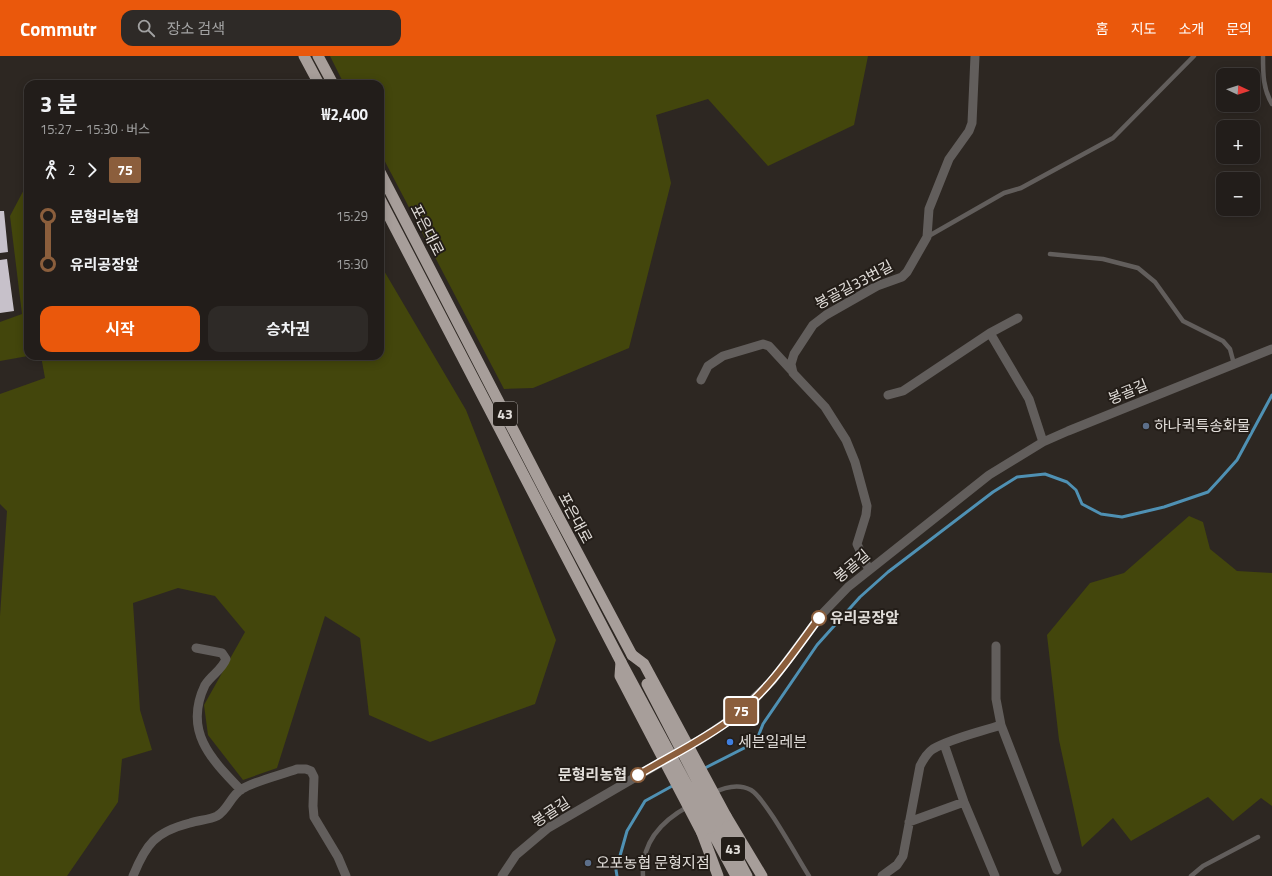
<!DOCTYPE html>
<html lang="ko">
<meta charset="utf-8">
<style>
:root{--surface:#221d1a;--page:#2e2a27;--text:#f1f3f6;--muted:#a2a2a2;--line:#3f3b39;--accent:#ea580c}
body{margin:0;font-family:"Titillium Web","Noto Sans KR",sans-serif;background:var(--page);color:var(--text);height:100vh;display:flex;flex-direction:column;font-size:15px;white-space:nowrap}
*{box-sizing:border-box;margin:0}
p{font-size:13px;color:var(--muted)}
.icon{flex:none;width:22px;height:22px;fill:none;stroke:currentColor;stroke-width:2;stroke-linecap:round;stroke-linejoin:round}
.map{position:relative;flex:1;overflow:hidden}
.sheet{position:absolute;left:24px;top:24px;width:360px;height:280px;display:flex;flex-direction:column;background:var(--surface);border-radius:12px;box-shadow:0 2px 10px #0003,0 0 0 1px var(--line)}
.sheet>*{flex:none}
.badge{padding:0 8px;border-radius:3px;font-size:14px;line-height:26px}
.needle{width:26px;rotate:94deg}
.tools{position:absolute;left:1216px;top:12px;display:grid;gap:8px}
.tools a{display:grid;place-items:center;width:44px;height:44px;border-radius:8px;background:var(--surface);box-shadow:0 2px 10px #0003,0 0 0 1px var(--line);font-size:20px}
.map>.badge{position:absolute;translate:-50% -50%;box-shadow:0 0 0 2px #fff}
.legs{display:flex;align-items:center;gap:6px;height:44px;padding:0 16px;font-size:13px}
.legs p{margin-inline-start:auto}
.head{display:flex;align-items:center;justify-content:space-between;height:68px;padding:0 16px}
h1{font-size:22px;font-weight:700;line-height:30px}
.button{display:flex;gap:8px;margin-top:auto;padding:8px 16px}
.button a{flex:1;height:46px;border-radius:12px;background:var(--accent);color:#fff;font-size:16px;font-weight:700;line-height:46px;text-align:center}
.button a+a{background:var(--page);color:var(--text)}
ul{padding:0 16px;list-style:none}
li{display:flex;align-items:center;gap:14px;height:48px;font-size:15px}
li i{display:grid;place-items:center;width:6px;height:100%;margin:0 5px;background:currentColor}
li i::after{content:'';width:10px;height:10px;margin:-5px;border:3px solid;border-radius:50%;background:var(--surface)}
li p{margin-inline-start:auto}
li:first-child i{background:linear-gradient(#0000 50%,currentColor 0)}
li:last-child i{background:linear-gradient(currentColor 50%,#0000 0)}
header{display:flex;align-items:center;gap:24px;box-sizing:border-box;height:56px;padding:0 20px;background:var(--accent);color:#fff}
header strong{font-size:19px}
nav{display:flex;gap:22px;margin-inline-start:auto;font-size:14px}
.search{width:280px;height:36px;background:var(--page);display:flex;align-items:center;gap:10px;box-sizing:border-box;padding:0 14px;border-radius:12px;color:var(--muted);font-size:15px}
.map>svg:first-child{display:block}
.green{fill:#43460c}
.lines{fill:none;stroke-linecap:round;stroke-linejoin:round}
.stream{stroke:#4f91b4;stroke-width:3}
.building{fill:#c7c1ca}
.service{stroke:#625e5c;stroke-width:4.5}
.minor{stroke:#625e5c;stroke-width:9}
.trunk{stroke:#a79e9a;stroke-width:11}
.trunk-bridge{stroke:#a79e9a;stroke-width:11}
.line-1-casing{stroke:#fff;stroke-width:9}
.line-1{stroke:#8b5e3c;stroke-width:6}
.service-dot{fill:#5c6f8a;stroke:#231d18;stroke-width:1.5}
.stop-1-dot{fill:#fff;stroke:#8b5e3c;stroke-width:2}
.shop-dot{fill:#3f7fe0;stroke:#231d18;stroke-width:1.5}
.labels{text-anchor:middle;stroke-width:4;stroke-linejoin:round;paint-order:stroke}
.shield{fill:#231d18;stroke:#a9a4a0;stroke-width:1}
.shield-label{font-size:14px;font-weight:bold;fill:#e2deda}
.street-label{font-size:15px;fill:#e2deda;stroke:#231d18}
.poi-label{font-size:15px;fill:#e2deda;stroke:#231d18;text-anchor:start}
.stop-label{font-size:15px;font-weight:bold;fill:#e2deda;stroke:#231d18;text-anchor:start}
</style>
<header>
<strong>Commutr</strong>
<div class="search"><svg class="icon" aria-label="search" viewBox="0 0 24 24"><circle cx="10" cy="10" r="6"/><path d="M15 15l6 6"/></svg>장소 검색</div>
<nav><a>홈</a><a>지도</a><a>소개</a><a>문의</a></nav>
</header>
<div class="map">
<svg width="1272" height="820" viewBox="0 0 1272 820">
<rect width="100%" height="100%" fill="#2d2722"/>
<path class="green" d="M330 0H868L854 69 768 110 708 43 656 59 671 127 629 292 533 332 504 333 380 96V28H344Z
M28 126V300L0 305V266L22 258 10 160Z
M380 208 466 354 556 584 535 648 430 686 369 659 360 582 325 560 277 712 243 724 208 679 204 649 245 576 215 540 178 532 133 547 140 654 152 694 122 703 118 746 67 820H0V560L7 455 0 448V338L45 322 41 300H380Z
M1189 460 1203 466 1210 493 1237 515 1272 517V750L1261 742 1233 765 1208 741 1131 785 1113 762 1082 791 1059 684 1047 579 1090 527 1124 517Z"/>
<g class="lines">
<path class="stream" d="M703 713 756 686 763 668 817 589 860 541 888 516 993 436 1017 421 1045 418 1067 426 1076 434 1082 448 1101 458 1122 461 1164 451 1208 436 1220 423 1237 404 1272 339
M617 820 616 814 627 775 645 745 674 729"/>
</g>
<path class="building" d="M0 155H4L8 196 0 197Z
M7 203 14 255 0 257V204Z"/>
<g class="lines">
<path class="service" d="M1263 0C1263 18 1263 33 1272 48
M927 181 1004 137 1021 132 1113 82 1194 0
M1050 198 1103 203 1138 212 1155 226 1183 265 1223 285 1230 293 1234 308
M713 737C725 731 738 727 751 734 765 742 798 803 809 820
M643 820C641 787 661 765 689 750
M1191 820 1203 810 1258 781"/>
<path class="minor" d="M990 277 1029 343 1043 386
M701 324 708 310 723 300 763 288 769 290 793 316
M888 339 903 335 990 277 1018 262
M869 514 857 488 866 459 867 450 855 406 846 384 825 351 793 317 791 308 794 298 813 269 826 259 877 230 902 221 907 216 927 181 929 153 949 103 969 75 972 67 975 0
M996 590V643L1001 669 1057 814
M196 592 222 597 226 603C222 614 211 619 205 629 183 675 211 703 241 734
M944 688 964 746 995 820
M909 766 964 746
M133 820C146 788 155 776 190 767 199 764 209 764 217 760 228 754 231 739 242 733 255 725 281 719 297 713H306L311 715 314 721 313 750 314 761 338 801 346 820
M502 820 516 799 548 772 703 682 734 661 772 625 822 558 848 531 989 419 1043 386 1068 375 1272 293
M882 820 897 809 903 800 920 710C923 704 927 697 933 693 952 682 980 676 1001 669"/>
<path class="trunk" d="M304 0 319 28
M318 0 333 28
M380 116 548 441 632 599
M380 143 621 606
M726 760 762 820
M718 765 747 820
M710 772 736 820
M702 777 718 820"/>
<path class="trunk-bridge" d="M632 599 644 608 726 760
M621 606 620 620 702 777
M621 606 710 772
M647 628 718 765"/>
</g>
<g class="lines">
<defs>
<path id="line-1" d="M638 719C670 700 704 684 734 661 769 634 793 597 819 562"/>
</defs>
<use href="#line-1" class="line-1-casing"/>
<use href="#line-1" class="line-1"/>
</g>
<g class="service-dot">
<circle cx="1146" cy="370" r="4"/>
<circle cx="588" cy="807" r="4"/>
</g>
<g class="stop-1-dot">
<circle cx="819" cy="562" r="7"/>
<circle cx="638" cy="719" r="7"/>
</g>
<circle class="shop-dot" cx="730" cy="686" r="4"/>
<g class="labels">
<g class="shield">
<rect x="493" y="346" width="24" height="24" rx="3"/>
<rect x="721" y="781" width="24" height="24" rx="3"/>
</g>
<g class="shield-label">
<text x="505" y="363">43</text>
<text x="733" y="798">43</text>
</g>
<g class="street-label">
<text transform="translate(427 174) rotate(63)" y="5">포은대로</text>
<text transform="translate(854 229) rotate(-28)" y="5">봉골길33번길</text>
<text transform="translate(1128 336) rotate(-22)" y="5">봉골길</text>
<text transform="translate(575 462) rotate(62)" y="5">포은대로</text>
<text transform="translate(852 510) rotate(-40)" y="5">봉골길</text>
<text transform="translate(551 756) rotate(-33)" y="5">봉골길</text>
</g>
<g class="poi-label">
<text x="1154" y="375">하나퀵특송화물</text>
<text x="738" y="691">세븐일레븐</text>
<text x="596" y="812">오포농협 문형지점</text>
</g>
<g class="stop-label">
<text x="830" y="567">유리공장앞</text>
<text x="627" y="724" text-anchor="end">문형리농협</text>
</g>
</g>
</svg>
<div class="tools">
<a><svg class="needle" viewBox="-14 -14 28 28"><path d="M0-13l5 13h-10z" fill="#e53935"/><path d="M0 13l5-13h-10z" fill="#a2a2a2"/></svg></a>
<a>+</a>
<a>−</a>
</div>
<b class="badge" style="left:741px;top:655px;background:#8b5e3c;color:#fff">75</b>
<section class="sheet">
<div class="head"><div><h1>3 분</h1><p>15:27 – 15:30 · 버스</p></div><b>₩2,400</b></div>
<div class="legs"><svg class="icon" aria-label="walk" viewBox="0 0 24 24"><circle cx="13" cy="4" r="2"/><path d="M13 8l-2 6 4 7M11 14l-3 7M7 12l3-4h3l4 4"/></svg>2<svg class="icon" aria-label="forward" viewBox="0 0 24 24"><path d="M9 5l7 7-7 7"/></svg><b class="badge" style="background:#8b5e3c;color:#fff">75</b></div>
<ul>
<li><i style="color:#8b5e3c"></i><b>문형리농협</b><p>15:29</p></li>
<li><i style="color:#8b5e3c"></i><b>유리공장앞</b><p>15:30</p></li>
</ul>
<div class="button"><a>시작</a><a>승차권</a></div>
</section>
</div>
